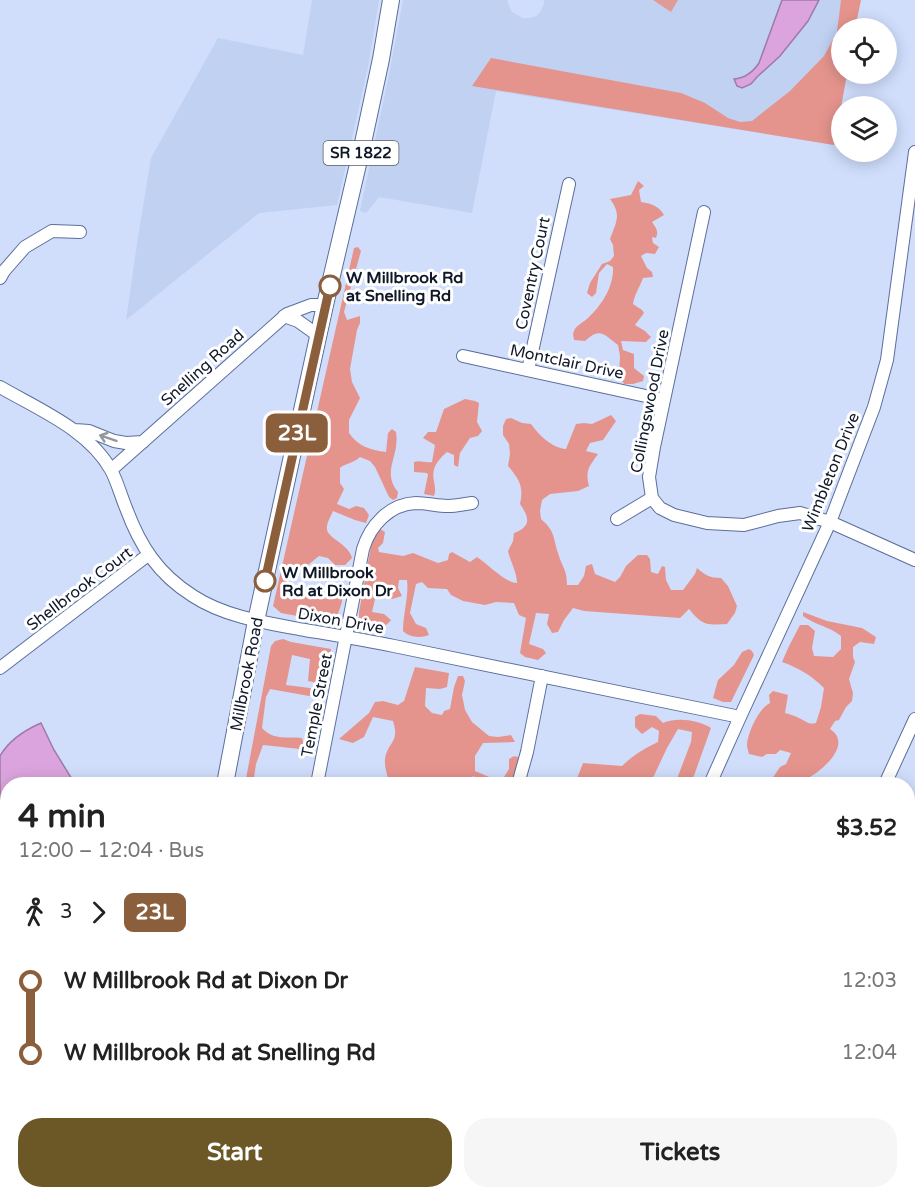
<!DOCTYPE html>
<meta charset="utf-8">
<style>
:root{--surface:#fff;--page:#f6f6f6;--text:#222;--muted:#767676;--accent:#6c5726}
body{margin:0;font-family:"Varela Round",sans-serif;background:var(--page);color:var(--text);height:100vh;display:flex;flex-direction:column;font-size:22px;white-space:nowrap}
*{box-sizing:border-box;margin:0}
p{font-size:20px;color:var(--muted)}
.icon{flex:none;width:33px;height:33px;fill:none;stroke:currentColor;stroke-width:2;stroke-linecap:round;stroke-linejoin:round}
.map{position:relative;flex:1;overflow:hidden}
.sheet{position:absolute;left:0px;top:777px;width:915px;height:422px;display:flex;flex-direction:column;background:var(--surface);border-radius:24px 24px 0 0;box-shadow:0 3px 15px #0003}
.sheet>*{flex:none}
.badge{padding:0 12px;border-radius:9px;font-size:21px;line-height:39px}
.tools{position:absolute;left:831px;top:18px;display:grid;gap:12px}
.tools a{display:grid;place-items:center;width:66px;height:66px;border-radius:50%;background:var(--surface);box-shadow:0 3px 15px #0003;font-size:30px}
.map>.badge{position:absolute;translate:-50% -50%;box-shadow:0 0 0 3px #fff}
.legs{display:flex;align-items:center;gap:9px;height:66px;padding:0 18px;font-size:20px}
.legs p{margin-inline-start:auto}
.overview{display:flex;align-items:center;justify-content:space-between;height:102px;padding:0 18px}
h1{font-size:33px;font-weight:800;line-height:45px}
.action{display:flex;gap:12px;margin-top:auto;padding:12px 18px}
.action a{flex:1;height:69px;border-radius:24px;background:var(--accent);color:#fff;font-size:24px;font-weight:800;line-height:69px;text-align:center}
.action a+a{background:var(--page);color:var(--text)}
ul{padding:0 18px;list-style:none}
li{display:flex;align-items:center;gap:21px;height:72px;font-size:22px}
li i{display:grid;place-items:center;width:9px;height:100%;margin:0 8px;background:currentColor}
li i::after{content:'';width:15px;height:15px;margin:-8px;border:4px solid;border-radius:50%;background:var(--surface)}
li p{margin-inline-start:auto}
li:first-child i{background:linear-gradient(#0000 50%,currentColor 0)}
li:last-child i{background:linear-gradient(currentColor 50%,#0000 0)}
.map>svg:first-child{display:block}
.built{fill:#c0d1f2}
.green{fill:#df9c96}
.forest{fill:#e5948d}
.water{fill:#dba4de;stroke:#9e7aa7;stroke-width:1.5}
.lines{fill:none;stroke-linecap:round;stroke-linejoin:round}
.stream{stroke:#9e7aa7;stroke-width:2}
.minor-casing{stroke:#5b6f9b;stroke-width:14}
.major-casing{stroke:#5b6f9b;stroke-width:18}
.minor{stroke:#fff;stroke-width:12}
.major{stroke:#fff;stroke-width:16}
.oneway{stroke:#93979e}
.line-1-casing{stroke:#fff;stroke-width:14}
.line-1{stroke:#8b5e3c;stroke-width:9}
.stop-1-dot{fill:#fff;stroke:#8b5e3c;stroke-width:3}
.labels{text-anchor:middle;stroke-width:6;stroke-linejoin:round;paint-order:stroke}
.shield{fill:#fff;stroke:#575d68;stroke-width:1.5}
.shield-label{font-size:15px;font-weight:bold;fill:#0f1728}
.street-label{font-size:16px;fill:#0f1728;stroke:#fff}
.stop-label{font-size:16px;font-weight:bold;fill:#0f1728;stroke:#fff;text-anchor:start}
</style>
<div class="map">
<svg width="915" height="1198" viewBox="0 0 915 1198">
<rect width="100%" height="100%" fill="#d0defc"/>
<path class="built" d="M312 0H379L368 67 337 205 259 213 126 320 138 237 151 158 218 38 303 55Z
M403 0H508V3L512 12 523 18H530L536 16 540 12 544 4V0H861L855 28H842V74H847L834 145 496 91 472 213 379 197 366 213 360 211 389 75Z"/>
<path class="green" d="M653 0H678L671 12Z"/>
<path class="forest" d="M841 0H861L855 28H842V74H847L834 145 472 86 491 58 681 93 705 103 728 118 740 122 752 121 790 91 824 56 837 32Z
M638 181 644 186 639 190 641 202C652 204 659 206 664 215L652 222C656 228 659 231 656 238L652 237 653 243 659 247 655 254 646 253 641 256 647 268 652 272 653 277 643 278C640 287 634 295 633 304L642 310 644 313 635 325 645 331 651 337 646 342 621 341 623 350 634 354V368L644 376 643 381 633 384H624L619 374 620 356 618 345C604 334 600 327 585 341L574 340C574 337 572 334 574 331 575 326 584 322 588 318 602 305 614 286 613 267L607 264 599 273 596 293 592 297 587 293 590 283 602 264 610 261 614 256 613 245 610 239C616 222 622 215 610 199L631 195Z
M358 247 361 251 344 312 347 320 360 316V323L357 330 350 369 352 382 360 398 349 420V433C358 446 370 450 386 452L388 433 392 429 396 432C400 457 381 471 398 492L397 498 393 500 389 497 375 467 370 461 360 457C354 463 346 463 340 468V483L344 489 337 504 349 509 356 506 364 508 369 515 366 523 355 520 333 511C331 516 326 524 327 529 327 538 349 544 352 558L345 565H335L328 558 319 556C311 562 304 569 296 574 293 576 290 577 288 580 282 587 284 596 291 600L303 596 319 599 342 597V602L338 614 328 619 308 618 281 613 273 606 354 248Z
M465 399 475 401 479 403 477 422 482 431 478 436 470 438 460 453 458 467 454 465V455L447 452C438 460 431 468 434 481 435 488 436 490 434 496L424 494 428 475 427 473 414 472V462C420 460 425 463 432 462L435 445 423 438 428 432H436L444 409Z
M611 415 616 421 603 440 590 443 586 451 598 454C589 467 585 470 589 486L578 491 550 494 542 500 540 511 541 519C555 531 553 537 558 553 562 567 567 569 567 585H578L584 576 586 566 592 564 595 574 615 582 620 577 626 566 638 555H647L650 559 651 572 658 574 662 566 665 567 666 580 671 590H683L695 574 697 568C705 575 710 578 721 578L728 586 737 606 735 613 727 624C706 625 703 626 689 609L680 618 584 611 573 608 564 620 558 632 552 633 547 624 549 614 536 613 529 644 543 649 546 653 538 660 525 657 520 653 526 618 519 615 514 603 496 602 485 605 463 601 451 595 447 589 428 588 422 582 416 584 410 613 416 624 426 628 429 635C421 638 410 638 403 631 403 614 409 596 407 580H399L398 588 402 596 392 599 376 595 372 612 384 614 391 620C382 632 371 628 359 622V612L371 546 375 534 380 529 385 532 383 543 378 548 379 552 403 556 413 553 438 563 448 560 449 554 452 552 470 562 477 557C489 565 504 582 517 583 517 572 510 561 508 551L513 541 514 533C532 526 529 517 520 504 524 486 519 479 508 466L510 454 509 444 503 435V426L506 419 511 418 522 423 531 424C539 435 552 448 566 449L576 424 584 423 592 424Z
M803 612 827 621 862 628 876 637 874 644 860 642 853 647V657L855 662 849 679 853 693 852 701 846 707 839 720 835 721 830 729C853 744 823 770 808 778L809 784H755L748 781 749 778C757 775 763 780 772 779L780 767 786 764 791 753 780 750 776 754H767L762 757 749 754C748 751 747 747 747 744 748 732 759 708 770 703L769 695 773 691 788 695 785 713C790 714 795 716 799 718 806 721 808 725 816 723L821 707 824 688C812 676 799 668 782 662L789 646 800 625H808L815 631 812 648 814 656 833 657 841 649V636C829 626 815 625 803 616Z
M283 639 291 642 331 649C330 662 325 673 318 683L308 681 310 659 292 655 286 685 318 689 316 694 309 696 270 689 266 697 262 728C274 741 286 736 302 738L304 745 300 749 263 745 256 764 253 784H245L271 646 275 641Z
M749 649 752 651 754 655 731 702H723L713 698 718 680 734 665 742 652Z
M415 667 449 673 447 687 440 689 426 688 425 706 432 713 442 715 444 711 450 709 454 687 458 676H463L465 681 462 695 465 710 472 722 489 736 498 737 511 735 515 742 483 743 475 756V771L494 779 504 777 509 769V759L514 756 518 757 519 768 513 784H488L473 776 469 784H389C388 776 384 767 385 759 388 741 400 743 393 721L373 717 364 737 353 743 339 739 369 713 375 702 383 701 398 705 404 701Z
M640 714 656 716 663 723C677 717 698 720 711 728L691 784H675L691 742 692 732 678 729 667 748 650 784H575L583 763 622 766C632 756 645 748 658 742L659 731 652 727 642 734 635 727V717Z
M909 888 912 893 910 899 915 905V1063L908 1071V889Z
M340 1191H535L531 1197 522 1196 518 1198H333Z
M612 1191H624L638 1195 637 1198H611L610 1194Z
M767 1191H814L812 1198 757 1197Z"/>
<path class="water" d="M782 0H819L808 21 780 56 757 77 751 84 742 88 737 86 734 79C746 78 753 72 759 63Z
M41 723 54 750 75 784H8L7 872 0 858V756C9 740 25 730 41 723Z"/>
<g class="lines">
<path class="stream" d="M908 1025 915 1015
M804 1198 807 1191"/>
<defs>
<path id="minor" d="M704 212 654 447 649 477 652 498 660 508 674 515 707 523 744 525 778 516 800 513 830 522 915 560
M0 278 4 271 25 247 52 231 80 232
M284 316 298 321 319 336
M463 356 664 400
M528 370 569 184
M0 387C38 409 89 430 111 470 117 481 121 496 126 508 140 546 158 574 193 596 225 617 267 623 305 630 334 635 364 640 394 646 509 669 624 693 740 717
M75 430 89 431 114 441 126 443 143 442
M111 470 287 314 311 305H325
M617 519 652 498
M0 668 148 555
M317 784 363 549C370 526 389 504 416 503 427 503 437 506 448 506 456 506 464 504 472 503
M518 784 527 752 542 676
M710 784 740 717 830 522 874 407 887 360 915 152
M885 784 915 719
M908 828 915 831
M908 1149 915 1134
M670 1191 698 1198
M274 1198 275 1191
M893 1198 895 1191"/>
<path id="major" d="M225 784 256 621 325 305 363 143 381 59 391 0
M146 1198 148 1191"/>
</defs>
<use href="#minor" class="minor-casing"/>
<use href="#major" class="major-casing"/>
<use href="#minor" class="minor"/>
<use href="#major" class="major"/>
</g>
<defs><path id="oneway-shaft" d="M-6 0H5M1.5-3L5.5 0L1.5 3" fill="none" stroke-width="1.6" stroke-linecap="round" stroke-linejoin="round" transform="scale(1.5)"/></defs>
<use class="oneway" href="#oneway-shaft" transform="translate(108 438) rotate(-161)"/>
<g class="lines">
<defs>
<path id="line-1" d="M265 581 330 286"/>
</defs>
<use href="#line-1" class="line-1-casing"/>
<use href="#line-1" class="line-1"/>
</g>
<g class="stop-1-dot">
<circle cx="330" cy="286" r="10"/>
<circle cx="265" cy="581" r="10"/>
</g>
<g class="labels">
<rect class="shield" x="323.5" y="141" width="75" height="24" rx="4.5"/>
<g class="shield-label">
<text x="361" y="158">SR 1822</text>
</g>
<g class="street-label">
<text transform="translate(532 273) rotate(-78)" y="6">Coventry Court</text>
<text transform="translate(567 361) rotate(12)" y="6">Montclair Drive</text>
<text transform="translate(202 367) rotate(-42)" y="6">Snelling Road</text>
<text transform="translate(649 401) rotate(-79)" y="6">Collingswood Drive</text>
<text transform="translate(830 472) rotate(-68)" y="6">Wimbleton Drive</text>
<text transform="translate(79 588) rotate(-37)" y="6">Shellbrook Court</text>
<text transform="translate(341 620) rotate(10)" y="6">Dixon Drive</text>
<text transform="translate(246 674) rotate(-79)" y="6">Millbrook Road</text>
<text transform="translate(316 705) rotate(-79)" y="6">Temple Street</text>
</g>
<g class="stop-label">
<text x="346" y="283">W Millbrook Rd<tspan x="346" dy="18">at Snelling Rd</tspan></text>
<text x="282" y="578">W Millbrook<tspan x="282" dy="18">Rd at Dixon Dr</tspan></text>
</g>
</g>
</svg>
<div class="tools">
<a><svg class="icon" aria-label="locate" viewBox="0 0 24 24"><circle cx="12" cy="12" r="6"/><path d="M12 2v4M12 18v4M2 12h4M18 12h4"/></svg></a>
<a><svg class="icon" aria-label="layers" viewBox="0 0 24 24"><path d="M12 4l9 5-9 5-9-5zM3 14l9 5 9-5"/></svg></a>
</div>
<b class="badge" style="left:297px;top:433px;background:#8b5e3c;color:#fff">23L</b>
<section class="sheet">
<div class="overview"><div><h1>4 min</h1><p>12:00 – 12:04 · Bus</p></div><b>$3.52</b></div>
<div class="legs"><svg class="icon" aria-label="walk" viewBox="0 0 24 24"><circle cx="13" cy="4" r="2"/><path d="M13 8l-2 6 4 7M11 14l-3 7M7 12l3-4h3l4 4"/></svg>3<svg class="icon" aria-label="forward" viewBox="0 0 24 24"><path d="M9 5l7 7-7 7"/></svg><b class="badge" style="background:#8b5e3c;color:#fff">23L</b></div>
<ul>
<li><i style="color:#8b5e3c"></i><b>W Millbrook Rd at Dixon Dr</b><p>12:03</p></li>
<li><i style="color:#8b5e3c"></i><b>W Millbrook Rd at Snelling Rd</b><p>12:04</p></li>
</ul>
<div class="action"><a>Start</a><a>Tickets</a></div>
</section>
</div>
